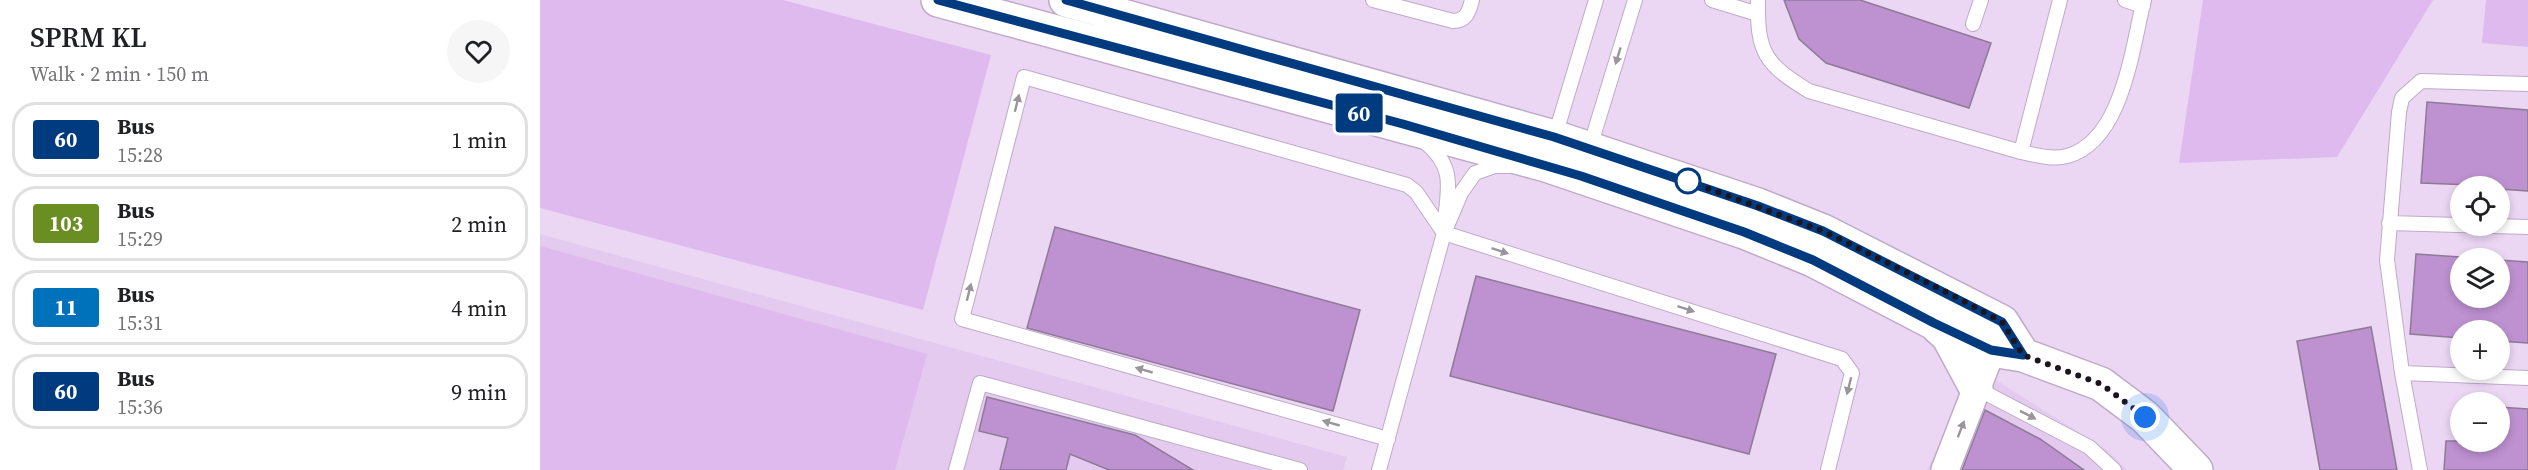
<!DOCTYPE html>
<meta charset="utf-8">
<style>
:root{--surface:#fff;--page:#f6f6f6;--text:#202124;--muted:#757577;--line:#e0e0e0}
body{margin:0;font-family:"Source Serif 4",serif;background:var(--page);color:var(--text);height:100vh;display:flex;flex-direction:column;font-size:22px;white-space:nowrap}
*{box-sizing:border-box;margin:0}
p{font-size:20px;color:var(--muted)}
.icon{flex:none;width:33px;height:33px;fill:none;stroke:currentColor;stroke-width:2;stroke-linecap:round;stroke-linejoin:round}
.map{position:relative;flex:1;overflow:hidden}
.details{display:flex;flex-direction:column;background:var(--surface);width:540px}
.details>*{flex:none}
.badge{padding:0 12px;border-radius:4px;font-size:21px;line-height:39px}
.fabs{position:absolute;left:1910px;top:176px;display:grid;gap:12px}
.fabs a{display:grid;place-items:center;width:60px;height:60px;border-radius:50%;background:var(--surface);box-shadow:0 3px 9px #0003;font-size:30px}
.you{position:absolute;width:30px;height:30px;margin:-15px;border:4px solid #fff;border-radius:50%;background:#1a73e8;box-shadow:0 0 0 9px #1a73e833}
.map>.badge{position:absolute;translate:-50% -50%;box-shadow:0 0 0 3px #fff}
.round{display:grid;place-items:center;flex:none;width:63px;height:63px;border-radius:32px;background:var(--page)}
.head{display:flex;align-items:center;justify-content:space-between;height:102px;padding:0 30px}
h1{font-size:28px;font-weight:600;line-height:45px}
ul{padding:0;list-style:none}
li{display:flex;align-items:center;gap:18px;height:75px;margin:0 12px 9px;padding:0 18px;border:3px solid var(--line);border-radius:24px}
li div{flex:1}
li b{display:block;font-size:22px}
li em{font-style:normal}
li .badge{min-width:66px;font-weight:700;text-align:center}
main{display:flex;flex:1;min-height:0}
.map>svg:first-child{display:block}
.built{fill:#e3caee}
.green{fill:#dfbaef}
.building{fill:#be91d1;stroke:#8e7b96;stroke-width:1.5}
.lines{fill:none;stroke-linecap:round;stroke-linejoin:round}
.service-casing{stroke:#bfabc8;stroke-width:16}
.minor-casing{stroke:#bfabc8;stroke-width:30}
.tertiary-casing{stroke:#bfabc8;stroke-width:36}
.service{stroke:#fff;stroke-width:14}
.minor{stroke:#fff;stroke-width:27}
.tertiary{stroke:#fff;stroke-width:33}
.oneway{fill:#99959a}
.line-casing{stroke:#fff;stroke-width:14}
.line{stroke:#003b80;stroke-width:9}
.walk{stroke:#1c141f;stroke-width:6;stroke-dasharray:0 10.8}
.stop-dot{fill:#fff;stroke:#003b80;stroke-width:3}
</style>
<main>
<section class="details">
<div class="head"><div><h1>SPRM KL</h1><p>Walk · 2 min · 150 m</p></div><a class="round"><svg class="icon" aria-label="heart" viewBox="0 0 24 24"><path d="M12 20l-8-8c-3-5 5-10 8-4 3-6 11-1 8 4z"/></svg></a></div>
<ul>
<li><span class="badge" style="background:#003b80;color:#fff">60</span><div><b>Bus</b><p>15:28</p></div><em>1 min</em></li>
<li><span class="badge" style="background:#6b8e23;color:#fff">103</span><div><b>Bus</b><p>15:29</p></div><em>2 min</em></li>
<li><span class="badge" style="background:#0072bc;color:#fff">11</span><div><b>Bus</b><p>15:31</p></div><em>4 min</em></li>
<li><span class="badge" style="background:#003b80;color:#fff">60</span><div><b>Bus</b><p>15:36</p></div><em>9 min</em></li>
</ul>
</section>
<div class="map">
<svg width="1988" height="470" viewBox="0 0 1988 470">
<rect width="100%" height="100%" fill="#ebd6f4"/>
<path class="built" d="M0 234 807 457 803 470H0Z
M1438 369 1567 450 1587 470H1387Z"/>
<path class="green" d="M0 0H243L451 55 383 310 0 208Z
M1663 0H1893L1797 157 1639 163Z
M1946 0H1988V47L1942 43Z
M0 246 387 354 355 470H0Z"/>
<path class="building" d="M1244 0H1320L1451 43 1429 108 1286 63 1259 39Z
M1887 102 1988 110V191L1959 189V186L1881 183Z
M515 227 820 310 793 411 487 328Z
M1876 254 1920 257V297H1959V260L1988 262V343L1959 341V330H1920V338L1870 334Z
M936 276 1236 354 1209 454 910 376Z
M1831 327 1857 470H1780L1757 341Z
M447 397 595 435 653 470H569L530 454 526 470H460L468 438 439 431Z
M1959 407 1988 409V470H1904L1906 441H1959Z
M1445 410 1500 439 1544 470H1422Z"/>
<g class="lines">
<defs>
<path id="service" d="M833 0 913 21C926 21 929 12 932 0
M1172 0 1218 14
M1218 0C1217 53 1225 64 1269 91L1481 152 1520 0
M1585 0 1603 6
M1433 24 1441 0
M1014 139 1056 0
M885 142C914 166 909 185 905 219
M1049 150 1095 0
M1481 152C1495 155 1513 160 1527 156 1583 141 1592 47 1604 0
M1849 223 1988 227
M1862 373 1988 378
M1436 388 1549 447 1574 470
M848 439 422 319 484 77 867 185 876 192 904 233 1302 359 1312 373 1288 470
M416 470 440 383 760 470
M839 470 904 233 921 193 935 173 955 166H969
M1880 470 1862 373 1847 260 1859 112 1862 98 1881 81 1988 84"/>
<path id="minor" d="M1405 470 1459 331"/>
<path id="tertiary" d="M398 0 1006 165 1204 232 1273 260 1394 323 1451 350 1483 355 1561 384 1605 417 1656 470
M526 0 1014 137 1218 205 1283 231 1462 322 1483 355
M1398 327 1408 336 1436 388"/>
</defs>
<use href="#service" class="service-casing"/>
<use href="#minor" class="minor-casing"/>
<use href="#tertiary" class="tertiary-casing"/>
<use href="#service" class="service"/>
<use href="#minor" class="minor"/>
<use href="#tertiary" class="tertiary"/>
</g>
<defs><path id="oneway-solid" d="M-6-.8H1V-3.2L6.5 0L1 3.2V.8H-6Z" transform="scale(1.5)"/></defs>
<g class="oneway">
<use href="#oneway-solid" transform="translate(1078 56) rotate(107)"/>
<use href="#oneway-solid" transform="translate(477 103) rotate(-76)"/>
<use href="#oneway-solid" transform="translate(960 251) rotate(18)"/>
<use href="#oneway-solid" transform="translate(429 292) rotate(-76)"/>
<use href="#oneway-solid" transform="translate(1146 309) rotate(18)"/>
<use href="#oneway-solid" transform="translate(604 370) rotate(-164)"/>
<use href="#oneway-solid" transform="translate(1309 386) rotate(104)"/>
<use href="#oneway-solid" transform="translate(1488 415) rotate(27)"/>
<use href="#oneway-solid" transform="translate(791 423) rotate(-164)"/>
<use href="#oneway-solid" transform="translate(1421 429) rotate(-69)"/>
</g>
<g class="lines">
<defs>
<path id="line" d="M398 0 863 124 1041 176 1204 232 1273 260 1394 323 1451 350 1483 355 1462 322 1283 231 1218 206 1014 137 526 0"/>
</defs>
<use href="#line" class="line-casing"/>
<use href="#line" class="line"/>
<path class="walk" d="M1148 181 1283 231 1414 296 1462 322 1483 355 1561 384 1605 417"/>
</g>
<circle class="stop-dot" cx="1148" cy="181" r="12"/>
</svg>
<div class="fabs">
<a><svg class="icon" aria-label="locate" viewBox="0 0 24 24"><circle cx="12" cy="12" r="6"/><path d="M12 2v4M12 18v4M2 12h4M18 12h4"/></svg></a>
<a><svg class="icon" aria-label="layers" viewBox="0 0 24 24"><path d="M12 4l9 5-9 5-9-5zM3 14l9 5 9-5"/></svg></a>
<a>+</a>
<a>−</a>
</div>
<div class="you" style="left:1605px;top:417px"></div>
<b class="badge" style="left:819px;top:113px;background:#003b80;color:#fff">60</b>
</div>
</main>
